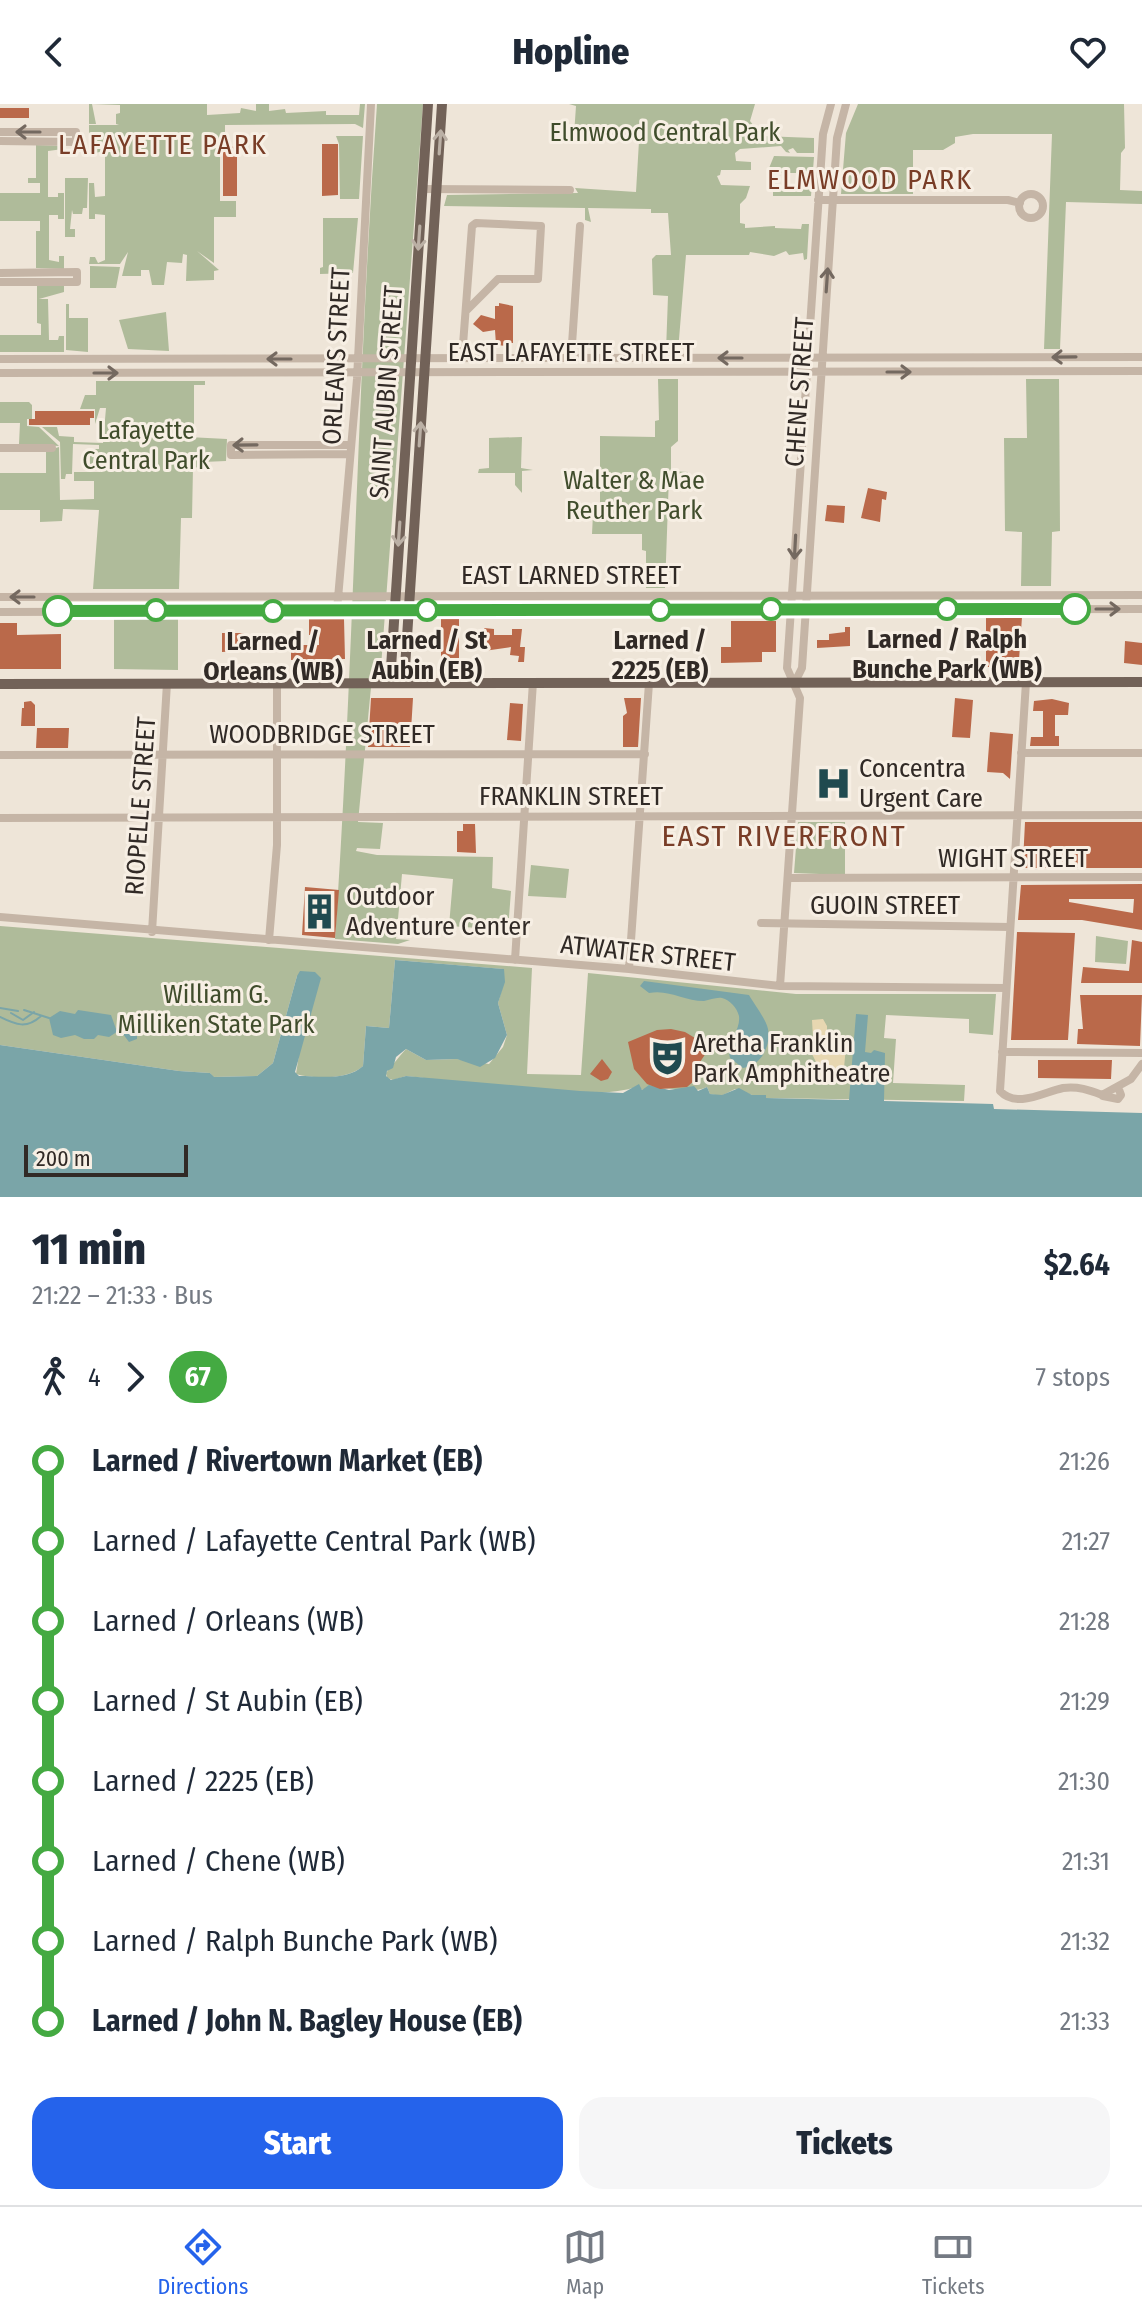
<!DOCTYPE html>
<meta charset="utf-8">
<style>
:root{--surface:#fff;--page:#f6f6f7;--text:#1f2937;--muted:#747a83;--line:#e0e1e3;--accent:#2563eb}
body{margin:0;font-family:"Fira Sans Condensed",sans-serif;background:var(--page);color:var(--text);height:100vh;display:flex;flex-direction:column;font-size:30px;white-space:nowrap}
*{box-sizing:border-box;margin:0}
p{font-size:26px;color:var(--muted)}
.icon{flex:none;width:44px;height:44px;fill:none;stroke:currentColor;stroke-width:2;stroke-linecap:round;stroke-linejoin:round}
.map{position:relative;height:1093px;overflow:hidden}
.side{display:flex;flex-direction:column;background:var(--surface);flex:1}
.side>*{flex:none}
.badge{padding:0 16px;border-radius:26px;font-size:28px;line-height:52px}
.scale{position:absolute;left:24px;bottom:20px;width:164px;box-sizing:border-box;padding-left:8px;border:4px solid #312a26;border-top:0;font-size:22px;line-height:28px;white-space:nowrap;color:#312a26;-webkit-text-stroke:6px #f7efe4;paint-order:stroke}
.map>.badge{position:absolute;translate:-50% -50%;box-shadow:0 0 0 4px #fff}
.legs{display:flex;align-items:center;gap:12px;height:88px;padding:0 32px;font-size:26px}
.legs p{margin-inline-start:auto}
.headline{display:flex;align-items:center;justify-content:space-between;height:136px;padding:0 32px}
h1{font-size:44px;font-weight:800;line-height:60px}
.primary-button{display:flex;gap:16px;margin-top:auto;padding:16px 32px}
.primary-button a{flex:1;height:92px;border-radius:24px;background:var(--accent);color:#fff;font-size:32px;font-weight:800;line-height:92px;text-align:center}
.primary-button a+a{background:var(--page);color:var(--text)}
ul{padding:0 32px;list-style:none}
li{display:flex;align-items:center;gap:28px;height:80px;font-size:30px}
li i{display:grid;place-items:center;width:12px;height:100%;margin:0 10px;background:currentColor}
li i::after{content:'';width:20px;height:20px;margin:-10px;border:6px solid;border-radius:50%;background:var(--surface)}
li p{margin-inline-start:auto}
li:first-child i{background:linear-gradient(#0000 50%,currentColor 0)}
li:last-child i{background:linear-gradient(currentColor 50%,#0000 0)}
header{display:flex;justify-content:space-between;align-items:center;height:104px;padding:0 32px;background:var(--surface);font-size:36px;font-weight:800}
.tabs{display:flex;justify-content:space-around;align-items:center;height:112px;border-top:2px solid var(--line);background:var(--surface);font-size:22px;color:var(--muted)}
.tabs a{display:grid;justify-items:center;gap:4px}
.tabs .current{color:var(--accent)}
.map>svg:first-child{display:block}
.green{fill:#afbb9a}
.sand{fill:#e7d7b1}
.water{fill:#7aa5a8}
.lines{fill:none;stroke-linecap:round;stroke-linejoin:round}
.stream{stroke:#7aa5a8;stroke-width:2}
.building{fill:#ba694a;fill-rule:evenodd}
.minor{stroke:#c5b5a6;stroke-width:8}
.major{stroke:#726258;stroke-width:10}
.oneway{stroke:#746960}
.oneway2{stroke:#bbb0a5}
.line-1-casing{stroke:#fff;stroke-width:18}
.line-1{stroke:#44aa42;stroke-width:12}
.stop-1-dot{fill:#fff;stroke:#44aa42;stroke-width:4}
.labels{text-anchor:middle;stroke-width:6;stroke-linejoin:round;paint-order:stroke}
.park-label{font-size:26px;fill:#404d2c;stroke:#f7efe4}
.street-label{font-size:26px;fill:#312a26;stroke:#f7efe4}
.stop-label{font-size:26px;font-weight:bold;fill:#312a26;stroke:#f7efe4}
.poi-label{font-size:26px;fill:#312a26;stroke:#f7efe4;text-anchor:start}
.neighbourhood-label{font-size:28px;letter-spacing:2px;fill:#793d27;stroke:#f7efe4}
.quarter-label{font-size:30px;letter-spacing:2px;fill:#793d27;stroke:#f7efe4}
</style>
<header><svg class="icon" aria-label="back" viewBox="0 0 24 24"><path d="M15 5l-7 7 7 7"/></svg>Hopline<svg class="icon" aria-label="heart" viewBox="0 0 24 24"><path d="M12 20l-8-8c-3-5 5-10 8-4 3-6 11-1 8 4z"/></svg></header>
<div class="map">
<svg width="1142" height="1093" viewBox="0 0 1142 1093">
<rect width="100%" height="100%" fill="#eee5d8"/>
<path class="green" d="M89 0H207V11L240 9 241 4 256 7V0H269V7L285 5 286 9 326 7V11H359L360 0H365L363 24 355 20 225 21V36H220V97H236V113H214V159L197 147 219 166 214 167V176L186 177 187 151 183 150 182 159 167 158 164 181H152L149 166H141V172H122L128 148 120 160H89L90 153H95L98 159 105 156V111L95 110V115H89V79H94L95 93 105 92V47L89 50V45L118 44 89 43V21H119L116 20V10L120 9V1L92 0 96 20H89Z
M377 0H423L381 563 372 573 358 718 383 719 380 745 357 744 356 747 377 751 493 753 492 784 511 787 508 826 449 822 453 775 402 770 398 815 351 820 397 818 396 835 410 836 398 840 335 835C354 557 357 278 377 0Z
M569 0H755L750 17 762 32 814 34V49H797L793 44 788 46 790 49 786 48 781 42 740 45 735 49 736 57 751 58V66H721L720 71 717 72 721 81 750 82 746 94 740 100V119L745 120V124L775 122V124L801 125 802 120H809L807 155 804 156 803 149 789 151 786 147 774 152 750 148 749 151H686L678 247H666L668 192 653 191 652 155 656 151H671L668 109H651V105L588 104 591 118 585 116V104L444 102 447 91 578 89 575 84 636 88 639 37 574 31 576 2Z
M858 0H1124L1125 44 1121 49 1120 86 1142 87V100L1066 98 1060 245H1044L1052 30H973L955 33V39L943 46H913V90H841L846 29Z
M336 32H363L359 95H340L339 40Z
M36 41 63 42V45L48 47V93H58V89H64V115H58V111H49V156L59 158V152H64V165L36 164V127H40V117H0V89H40V79H28V74H36Z
M774 52 814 53 811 92H773V83H798L802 74 798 69H767Z
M65 74H88L87 104H83L82 110H73L72 106 70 125H75V133H65Z
M323 114H358L353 169 320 170V164L323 163Z
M90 162 120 163 116 184H90Z
M37 182H64V188L39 195H48L49 236H58L59 232H64V248H0V231H41V220L37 219Z
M66 200H69V214H88V248L66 246Z
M166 208 169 247 128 245 119 216Z
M658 275H678V337L671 343V367L688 368V371L669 372 665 484H646V447L642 446V430H592L593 410 600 409V332L655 333V317L659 316Z
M1026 275H1059L1060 427 1052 428 1051 482H1021L1022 428 1005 427 1004 334H1027Z
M96 277H205V281H194V321L188 333 227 335 226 357 203 358 202 364 193 363 192 414H181L179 485H93L99 406 63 405 62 417 40 418V406H0V369H46V347L59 343 60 396 94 395V377H74V368H100L99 355V365H90V345H99V341L73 340 72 370H66L65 375H61L60 338 42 323H57L59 332 74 333V338L103 339 106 304H100L95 320V305H80L85 291H96Z
M0 298H29L32 301V315H27V322L39 323 59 342 19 340 20 319H0Z
M522 333 521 364 533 366 522 367V389L515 381V369H478L479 365 489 364V334Z
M114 515H178V566L114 565Z
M798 718H845V771L794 769Z
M531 761 569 765 566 794 528 792Z
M0 822 532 864 527 970 581 971 588 869 796 890H996L993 931 969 929V915L886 911 884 934 896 935 893 979 965 981 964 997 766 994V991H752L735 985 721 992 710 990 707 983C690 992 658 979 642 986L638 982C597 1000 457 977 406 972L393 976 387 974 386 969C393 960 399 953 406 945L426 956 457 955 489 960 503 943 507 931 498 899 504 878 503 865 395 856 389 924 366 922 363 962C348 976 314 975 296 970L301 938 297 872 273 959 257 972 213 973 210 969 179 967 0 941Z
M1096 832 1128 837 1126 860 1095 858Z"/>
<path class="sand" d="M823 915 827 922V933L838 950 840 942H846L844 964H839L838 978 817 977 818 962 809 944 813 934 812 916Z"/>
<path class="water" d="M395 856 504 865 505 878 498 899 507 931 495 954 480 963 457 955 426 956 406 945 396 953 393 964 387 967 386 972 391 976 406 972 580 987 623 989 639 980 642 986 649 981 669 986 694 982 698 987 707 983 710 990 722 991 739 984 752 991H766V994L849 996 856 910 868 911 865 948 871 949 874 946 885 949 884 997 993 1000 994 1005 1142 1009V1093H0V941L179 967 210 969 214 973 257 972 273 959 297 872 300 867 315 868 321 874 295 968 299 972C319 972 347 977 363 962L366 922 389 924Z
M644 877 749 891C754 900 766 915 768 925 771 942 761 962 743 964L730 954C726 938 741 927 739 912 737 904 730 896 722 894 716 893 710 896 704 897 684 897 669 885 649 889L640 882Z
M78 906 111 911 116 925 121 919 137 921V935L129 938 120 926 109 933 98 931 94 935H84L75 931 61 934 53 931 49 914 60 907 75 910Z"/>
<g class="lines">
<path class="stream" d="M0 904 18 907
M24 906 49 914
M11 909 23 916 34 908
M0 913C16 921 27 925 41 912"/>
</g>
<path class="building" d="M0 4H29V14H0Z
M322 40H338V91L322 92Z
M223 42 237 43V92H223Z
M499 199 513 202V239H507V242L496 241 495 226 483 228 473 220 481 211 495 215V202H499Z
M35 307H94V314H90V321H29V315H35Z
M868 384 887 388 886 396 882 395 880 418 861 414Z
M827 401 845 402 844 419 825 417Z
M1022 513 1019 556 1006 557V563H986V514Z
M441 514H459V564H441Z
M309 515H344L345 555 291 556V541H319V531H309Z
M731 517H776V548H762V558L721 559V543H731Z
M0 519H17V531L61 530V565H0Z
M845 523H850V542L817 544V536H829V530L845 528Z
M484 524 494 525V531H512V525H522L520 543H525L524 558H518L519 552 510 551 511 543 484 547Z
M222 529H245V536L261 537 262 546 222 548Z
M1125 537 1142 539V561L1124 559Z
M371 594H413L410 643H368Z
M624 594H641L638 643H623V612L627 609Z
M955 594 973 596 970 634 952 633Z
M1052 595 1069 599 1068 611H1055V632H1059V642H1030L1031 633H1043V607H1033L1034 597Z
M31 597 35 601V622H21L22 604H24V598Z
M510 599 523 600 521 637 507 636Z
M37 624H69L68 644H36Z
M990 628 1013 630 1010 675 1003 669 987 668Z
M1025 718H1142V764H1025L1023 758Z
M463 720H475L476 749 457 748V727H463Z
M1142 780V826L1082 816H1018L1021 781ZM1069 795H1134L1133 809 1069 798Z
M305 783 339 786 335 834 302 831Z
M1017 828 1075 829 1068 936H1011Z
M1132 836 1142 838V879H1081L1083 863 1129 867Z
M1080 891H1142L1140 942 1077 940 1078 925H1083Z
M671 925 685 928 710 943 700 958 702 970 687 983 660 985 647 980 634 965 628 938 657 926Z
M602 955 612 968 608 975 601 977 590 970Z
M1038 956H1112L1111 975 1038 974Z"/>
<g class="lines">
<path class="minor" d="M0 28H76V38L0 37
M422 85 570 86
M1019 102a12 12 0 1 1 24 0a12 12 0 1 1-24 0Z
M818 96H1008L1020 99
M0 169 77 168V178H0
M462 254 472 122 476 119 541 122 538 175H498L467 206
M0 255 1142 253
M571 255 580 122
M0 269 1142 267
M0 344H52
M350 350 231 351V341H351
M0 493 1142 491
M337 506 357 275 371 0
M0 508 1142 505
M795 578 802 564 837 34 846 0
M1026 578 1000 987C1017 1005 1044 988 1063 984 1078 982 1089 986 1102 991L1131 975 1142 960
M1021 649H1142
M0 651 645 650
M0 714 1142 711
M788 774 1142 773
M0 813 629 865 780 882 1006 884
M761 819 1010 823
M152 828 167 579
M269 836 277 741V579
M515 856 533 578
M629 865 649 579
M780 882 800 594 787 564 823 30 831 0
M1002 948 1142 949
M1103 992 1118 995 1121 991 1118 983"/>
<path class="major" d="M390 579 428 0
M404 579 442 0
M0 580 1142 578"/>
</g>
<defs><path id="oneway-shaft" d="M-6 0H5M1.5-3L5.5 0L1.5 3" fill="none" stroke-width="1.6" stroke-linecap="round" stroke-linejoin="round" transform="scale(2)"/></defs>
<g class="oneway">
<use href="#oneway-shaft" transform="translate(28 28) rotate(-180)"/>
<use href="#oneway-shaft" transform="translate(827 176) rotate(-86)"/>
<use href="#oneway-shaft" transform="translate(1064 253) rotate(179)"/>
<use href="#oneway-shaft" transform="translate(730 254) rotate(180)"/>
<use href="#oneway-shaft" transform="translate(279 255) rotate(180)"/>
<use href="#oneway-shaft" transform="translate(899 268)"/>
<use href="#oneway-shaft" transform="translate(106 269)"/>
<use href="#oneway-shaft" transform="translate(245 341) rotate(179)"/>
<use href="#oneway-shaft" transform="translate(795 443) rotate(93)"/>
<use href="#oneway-shaft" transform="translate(22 493) rotate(180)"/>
<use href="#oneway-shaft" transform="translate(1108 505)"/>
</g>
<g class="oneway2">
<use href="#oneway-shaft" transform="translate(440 38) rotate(-86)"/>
<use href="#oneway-shaft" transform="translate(419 134) rotate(94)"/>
<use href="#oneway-shaft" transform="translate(420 330) rotate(-86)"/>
<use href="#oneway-shaft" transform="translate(399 430) rotate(94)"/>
</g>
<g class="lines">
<defs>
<path id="line-1" d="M58 507 1075 505"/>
</defs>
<use href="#line-1" class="line-1-casing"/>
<use href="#line-1" class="line-1"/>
</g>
<defs>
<symbol id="hospital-bare" viewBox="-9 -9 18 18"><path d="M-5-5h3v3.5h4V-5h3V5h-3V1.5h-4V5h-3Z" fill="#204a4f" stroke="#f7efe4" stroke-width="2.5" paint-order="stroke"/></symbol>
<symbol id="building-bare" viewBox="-9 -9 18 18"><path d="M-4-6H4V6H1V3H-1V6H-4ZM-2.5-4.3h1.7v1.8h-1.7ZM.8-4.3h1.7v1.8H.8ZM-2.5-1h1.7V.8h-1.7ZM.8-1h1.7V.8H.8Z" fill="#204a4f" stroke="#f7efe4" stroke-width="2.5" paint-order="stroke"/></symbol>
<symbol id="theatre-bare" viewBox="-9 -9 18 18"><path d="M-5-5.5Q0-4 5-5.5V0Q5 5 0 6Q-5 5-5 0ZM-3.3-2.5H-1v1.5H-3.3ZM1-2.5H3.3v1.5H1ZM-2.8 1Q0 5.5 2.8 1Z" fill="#204a4f" stroke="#f7efe4" stroke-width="2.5" paint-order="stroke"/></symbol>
</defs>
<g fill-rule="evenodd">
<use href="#hospital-bare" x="808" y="654" width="51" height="51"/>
<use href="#building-bare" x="294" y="782" width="51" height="51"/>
<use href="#theatre-bare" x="642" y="928" width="51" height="51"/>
</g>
<g class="stop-1-dot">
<circle cx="771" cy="505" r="10"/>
<circle cx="947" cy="505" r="10"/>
<circle cx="1075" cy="505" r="14"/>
<circle cx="156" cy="506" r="10"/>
<circle cx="427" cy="506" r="10"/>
<circle cx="660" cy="506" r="10"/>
<circle cx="58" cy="507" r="14"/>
<circle cx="273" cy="507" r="10"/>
</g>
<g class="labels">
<g class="park-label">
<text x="665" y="37">Elmwood Central Park</text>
<text x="146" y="335">Lafayette<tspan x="146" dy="30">Central Park</tspan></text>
<text x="634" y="385">Walter &amp; Mae<tspan x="634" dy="30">Reuther Park</tspan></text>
<text x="216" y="899">William G.<tspan x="216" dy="30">Milliken State Park</tspan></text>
</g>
<g class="street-label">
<text x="571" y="257">EAST LAFAYETTE STREET</text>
<text transform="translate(336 252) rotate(-87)" y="9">ORLEANS STREET</text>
<text transform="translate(386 288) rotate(-86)" y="9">SAINT AUBIN STREET</text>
<text transform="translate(799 288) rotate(-86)" y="9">CHENE STREET</text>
<text x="571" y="480">EAST LARNED STREET</text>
<text x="322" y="639">WOODBRIDGE STREET</text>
<text x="571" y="701">FRANKLIN STREET</text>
<text transform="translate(140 702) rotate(-86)" y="9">RIOPELLE STREET</text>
<text x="1013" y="763">WIGHT STREET</text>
<text x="885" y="810">GUOIN STREET</text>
<text transform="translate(648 849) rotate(6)" y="9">ATWATER STREET</text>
</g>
<g class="stop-label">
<text x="947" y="544">Larned / Ralph<tspan x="947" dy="30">Bunche Park (WB)</tspan></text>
<text x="427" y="545">Larned / St<tspan x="427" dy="30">Aubin (EB)</tspan></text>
<text x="660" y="545">Larned /<tspan x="660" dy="30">2225 (EB)</tspan></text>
<text x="273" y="546">Larned /<tspan x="273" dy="30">Orleans (WB)</tspan></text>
</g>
<g class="poi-label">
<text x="859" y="673">Concentra<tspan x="859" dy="30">Urgent Care</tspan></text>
<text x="346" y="801">Outdoor<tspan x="346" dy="30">Adventure Center</tspan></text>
<text x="693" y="948">Aretha Franklin<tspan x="693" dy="30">Park Amphitheatre</tspan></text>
</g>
<g class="neighbourhood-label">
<text x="163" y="50">LAFAYETTE PARK</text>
<text x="870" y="85">ELMWOOD PARK</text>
</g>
<g class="quarter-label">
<text x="784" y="742">EAST RIVERFRONT</text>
</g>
</g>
</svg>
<div class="scale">200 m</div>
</div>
<section class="side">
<div class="headline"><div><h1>11 min</h1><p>21:22 – 21:33 · Bus</p></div><b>$2.64</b></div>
<div class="legs"><svg class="icon" aria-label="walk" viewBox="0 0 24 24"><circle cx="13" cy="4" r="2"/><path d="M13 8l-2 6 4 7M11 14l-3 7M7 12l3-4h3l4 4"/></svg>4<svg class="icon" aria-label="forward" viewBox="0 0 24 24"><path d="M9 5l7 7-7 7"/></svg><b class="badge" style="background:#44aa42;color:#fff">67</b><p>7 stops</p></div>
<ul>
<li><i style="color:#44aa42"></i><b>Larned / Rivertown Market (EB)</b><p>21:26</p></li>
<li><i style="color:#44aa42"></i><span>Larned / Lafayette Central Park (WB)</span><p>21:27</p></li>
<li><i style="color:#44aa42"></i><span>Larned / Orleans (WB)</span><p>21:28</p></li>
<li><i style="color:#44aa42"></i><span>Larned / St Aubin (EB)</span><p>21:29</p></li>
<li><i style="color:#44aa42"></i><span>Larned / 2225 (EB)</span><p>21:30</p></li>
<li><i style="color:#44aa42"></i><span>Larned / Chene (WB)</span><p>21:31</p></li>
<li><i style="color:#44aa42"></i><span>Larned / Ralph Bunche Park (WB)</span><p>21:32</p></li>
<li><i style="color:#44aa42"></i><b>Larned / John N. Bagley House (EB)</b><p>21:33</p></li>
</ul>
<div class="primary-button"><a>Start</a><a>Tickets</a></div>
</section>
<nav class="tabs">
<a class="current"><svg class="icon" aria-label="directions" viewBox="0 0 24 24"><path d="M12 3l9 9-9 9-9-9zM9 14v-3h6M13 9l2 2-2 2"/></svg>Directions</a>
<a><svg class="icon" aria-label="map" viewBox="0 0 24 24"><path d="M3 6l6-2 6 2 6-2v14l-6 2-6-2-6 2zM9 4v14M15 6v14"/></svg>Map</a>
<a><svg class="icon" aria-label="tickets" viewBox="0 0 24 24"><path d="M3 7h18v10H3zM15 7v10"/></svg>Tickets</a>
</nav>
